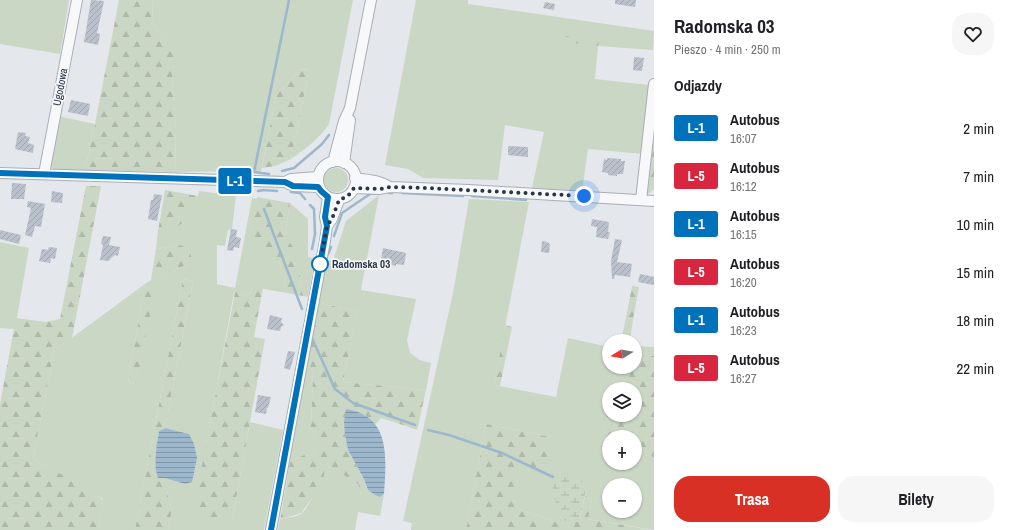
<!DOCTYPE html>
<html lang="pl">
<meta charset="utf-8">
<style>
:root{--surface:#fff;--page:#f6f6f6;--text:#202124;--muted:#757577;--accent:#d93025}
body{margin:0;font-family:"Archivo Narrow",sans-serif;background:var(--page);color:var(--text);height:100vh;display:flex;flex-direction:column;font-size:15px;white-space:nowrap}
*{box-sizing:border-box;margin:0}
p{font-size:13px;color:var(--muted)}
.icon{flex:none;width:22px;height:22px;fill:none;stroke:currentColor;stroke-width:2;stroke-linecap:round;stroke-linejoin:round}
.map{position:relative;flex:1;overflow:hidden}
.drawer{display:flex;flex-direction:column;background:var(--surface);width:360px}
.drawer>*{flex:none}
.badge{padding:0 8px;border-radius:3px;font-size:14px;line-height:26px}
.needle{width:26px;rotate:259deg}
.controls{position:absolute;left:602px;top:334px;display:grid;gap:8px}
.controls a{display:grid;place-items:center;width:40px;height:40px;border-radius:50%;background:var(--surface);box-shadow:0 1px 3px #0004;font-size:20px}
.you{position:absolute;width:20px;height:20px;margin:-10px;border:3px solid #fff;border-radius:50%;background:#1a73e8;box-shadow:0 0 0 6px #1a73e833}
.map>.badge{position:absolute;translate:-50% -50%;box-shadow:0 0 0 2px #fff}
h2{padding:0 20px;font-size:15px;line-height:36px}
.round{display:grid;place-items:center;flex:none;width:42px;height:42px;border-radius:16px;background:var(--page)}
.summary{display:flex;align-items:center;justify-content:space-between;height:68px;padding:0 20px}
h1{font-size:19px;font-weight:700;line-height:30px}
.button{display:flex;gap:8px;margin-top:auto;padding:8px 20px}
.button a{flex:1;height:46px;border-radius:16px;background:var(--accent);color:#fff;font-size:16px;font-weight:700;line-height:46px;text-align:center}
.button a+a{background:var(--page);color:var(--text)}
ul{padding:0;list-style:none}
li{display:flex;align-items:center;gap:12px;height:48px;padding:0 20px}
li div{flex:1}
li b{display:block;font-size:15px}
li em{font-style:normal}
li .badge{min-width:44px;font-weight:700;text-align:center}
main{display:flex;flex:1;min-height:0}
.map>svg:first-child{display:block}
.green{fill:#cad7c4;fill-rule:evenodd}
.forest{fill:url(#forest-firs)}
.wetland{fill:url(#wetland-marsh)}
.water{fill:url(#water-rules)}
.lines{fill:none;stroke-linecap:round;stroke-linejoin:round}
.stream{stroke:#9db7cd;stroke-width:2.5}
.building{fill:url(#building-hatch)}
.minor-casing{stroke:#a8aeb7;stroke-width:12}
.minor{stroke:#f7f8fa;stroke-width:10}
.line-casing{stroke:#fff;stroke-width:9}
.line{stroke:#0072bc;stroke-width:6}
.walk{stroke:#2a3646;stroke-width:4;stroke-dasharray:0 7.2}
.stop-dot{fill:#fff;stroke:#0072bc;stroke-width:2}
.labels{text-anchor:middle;stroke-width:3.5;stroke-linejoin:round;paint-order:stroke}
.street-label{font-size:11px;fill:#2a3646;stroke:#f4f6f9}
.stop-label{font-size:11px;font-weight:bold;fill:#2a3646;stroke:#f4f6f9;text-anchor:start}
</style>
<main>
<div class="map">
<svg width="654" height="530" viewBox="0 0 654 530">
<defs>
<pattern id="forest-firs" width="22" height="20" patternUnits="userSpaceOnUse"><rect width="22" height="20" fill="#cad7c4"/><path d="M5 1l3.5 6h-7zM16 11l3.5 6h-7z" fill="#aeb9aa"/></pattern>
<pattern id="wetland-marsh" width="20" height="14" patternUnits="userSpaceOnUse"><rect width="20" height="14" fill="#cad7c4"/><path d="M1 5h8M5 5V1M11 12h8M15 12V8" fill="none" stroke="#aeb9aa"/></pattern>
<pattern id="water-rules" width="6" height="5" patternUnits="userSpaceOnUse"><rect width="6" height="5" fill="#9db7cd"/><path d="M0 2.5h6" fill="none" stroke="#8096a8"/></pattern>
<pattern id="building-hatch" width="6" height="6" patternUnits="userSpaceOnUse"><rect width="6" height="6" fill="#bac1ca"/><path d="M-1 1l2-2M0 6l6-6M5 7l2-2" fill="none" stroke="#a0a6af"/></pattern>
</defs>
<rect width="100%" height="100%" fill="#e4e7ec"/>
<path class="green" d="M0 0H69L60 54 0 44Z
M153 0H353L329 124C319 139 305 149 291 159L309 70 302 69 276 95 261 172 250 171 175 172 176 129 172 75 177 46 160 34 152 20Z
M416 0H468V4L654 31 653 50 598 46 595 79 649 85 643 154 588 149 582 191 532 188 544 132 505 125 498 180 423 178 408 169 385 165Z
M58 116 95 124 85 170H54L50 165Z
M324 180a12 12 0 1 1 24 0a12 12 0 1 1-24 0Z
M199 191 236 196 232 229 228 230 225 246 217 245V284L235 288 252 198 257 199 252 229 279 261 284 276 287 293 252 287 250 295 234 292 194 512 232 521 250 422 283 430 264 530H168L172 510 167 492 158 478H165L185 484 189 434 165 428 193 281 183 279 135 530H98L103 499 46 467 33 458 54 351 145 284 128 382 136 384 155 285 162 276 188 264 180 245 156 249 158 231H169L198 196Z
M379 195 361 290 416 299 407 340 410 353 420 360 431 363 426 390 343 382 357 311 319 303 326 261H333L346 221Z
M469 199 529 202 494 385 556 397 568 338 609 347V367H616L612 389H609V405L601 447 609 449V463H635V453L654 457V530L588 519 592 499 585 496 586 489 560 516 566 522H556L520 510 514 500V487L520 470 528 471 550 437 486 424 466 530H411L412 523 403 521 454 288ZM609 485H635V511H609Z
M290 203 308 219V257L315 259 308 297 303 296 299 269 285 234Z
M0 242 29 248 15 329 0 328Z
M626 318 633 319 630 341H621Z
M635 346 654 347V356L635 353Z
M308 362 313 371 311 428 316 438V448L311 456 304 455 290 462Z
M409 417 419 422 417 430 406 426Z
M326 464 358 484 361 494 368 490 375 495 380 497 384 494 380 516 358 512 355 530H278L280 520C285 518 296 517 301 514 310 508 322 475 326 464Z"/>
<path class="forest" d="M119 0H153L152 20 160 34 178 46 172 75 176 129 175 172 85 170 95 124Z
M566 36 599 40 598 46 564 42Z
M302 69 309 70 291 159 275 166 262 168 276 95Z
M654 115V189L648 194 646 193Z
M86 186H101L72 338 54 351 33 458 46 467 82 484 103 500 98 530H0V404L16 318 46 322 60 319Z
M165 190 198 196C193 209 183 228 168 231 165 232 161 231 158 231Z
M257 197 290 203 285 234 295 251 299 269 303 296 287 293 284 276 279 261 264 256 252 229Z
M180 245 189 249 192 259 188 264 162 276 156 285 136 384 128 382 145 284 151 280 156 249Z
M183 279 193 281 165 428 159 431 157 444 156 472 158 478 167 492 172 510 168 530H135Z
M632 286 639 287 633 319 626 318Z
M252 287 263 288 254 337 265 339 232 521 193 513 235 292 250 295Z
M319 303 357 311 343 382 426 390 419 422 409 418 406 426 381 418 375 425 365 415 345 435 348 450 364 479 368 490 361 494 358 484 326 464 321 491 315 493 308 504 301 513 280 520 290 462 304 455 311 456 316 448V438L311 428 313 371 308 362Z
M505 325 512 327 500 386 494 385Z
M635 353 654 356V457L635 453V437H609V449L601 447 609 405V415H635V389H612L616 367H635Z
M486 424 550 437 547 462 541 476 528 471H520L514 487V500L520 510 556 522H566L574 523 580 519 585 496 592 499 588 519 651 530H466Z"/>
<path class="wetland" d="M566 474 581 479 586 489 580 519 578 522 574 523 566 522 560 516 554 496 552 483 554 475Z"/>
<path class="water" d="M346 409C392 416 386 460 384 494L380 497 375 495 368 490 364 479 348 450 345 435 344 422Z
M165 428 189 434 194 444 197 458 192 482 185 484 165 478H158C153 467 157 443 159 431Z"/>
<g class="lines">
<path class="stream" d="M282 171 294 168 322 144 329 135
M269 174 254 172 289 0
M258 191 263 190 277 191
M291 192 300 193 305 199
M389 193H392
M402 193 463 196
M472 196 526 200
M310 205 314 209 315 234 312 249
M264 209 302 309
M334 236 342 213 370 194 375 193
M328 254 331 247
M311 336 335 389 353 403 415 425
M428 430 449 435 502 453 553 477"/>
</g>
<path class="building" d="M91 0 104 1 97 33 100 34 98 45 84 42Z
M615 0H636L635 7 615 4Z
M545 2 555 4 554 10 543 8Z
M634 57 644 58 642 71 633 70Z
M71 100 90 104 88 116 68 112Z
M18 132 26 133 25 136 30 137 28 143 34 145 33 153 15 149Z
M508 146 528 147V157L508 155Z
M607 158 621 159V161H625L623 174H617V176L608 175V173L602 172 604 159 607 160Z
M12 183 26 184 24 199H11Z
M52 191 63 193 62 203 51 202Z
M154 194 162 195 157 221 148 219 151 200H153Z
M28 201 45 204 41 227 35 226 32 237 25 235 31 208 27 207Z
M592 219 609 222 608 232H610L608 239 596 237 597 227 591 226Z
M231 229 237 230 236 237 241 238 239 248 234 247 233 251 227 250Z
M0 230 21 235 19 244 0 239Z
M103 236 111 237 109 245 120 247 118 256 115 255 111 258 109 261 100 260 103 245 101 244Z
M615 239 622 240 617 262 632 264 630 277 615 275 614 279H612L611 261Z
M542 241 547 242 550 244 549 253 541 252Z
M49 247 57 248 55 259 51 258 50 263 39 261 42 249 48 250Z
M383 248 406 253 404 265 396 264V266L388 264V262L381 260Z
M640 274 654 277V285L638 282Z
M270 315 282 318 281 322 284 325 281 327 280 331 267 329Z
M288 351 295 352 290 370 284 368Z
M258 395 271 397 268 408H267L266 414 255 412Z"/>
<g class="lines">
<defs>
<path id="minor" d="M318 180a19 19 0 1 1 38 0a19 19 0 1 1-38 0Z
M333 162 344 121 350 108 371 0
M344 163 350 120
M0 173 285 182 293 186 319 187
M44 174 77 0
M355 178C367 180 380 180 390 187
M285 182 291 179 318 177
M354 188 379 189 390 187 469 190 654 201
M641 200 654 84
M327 226 332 219 339 200
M271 530 325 241 327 226 325 217 328 197"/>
</defs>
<use href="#minor" class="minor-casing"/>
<use href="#minor" class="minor"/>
</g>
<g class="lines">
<defs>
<path id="line" d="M0 173 285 182 293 186 318 187 321 191 328 197 325 217 327 226 271 530"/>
</defs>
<use href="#line" class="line-casing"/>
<use href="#line" class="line"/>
<path class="walk" d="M320 264 327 226 332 219 339 200 348 196 354 188 380 189 390 187 426 188 584 196"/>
</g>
<circle class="stop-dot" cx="320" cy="264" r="8"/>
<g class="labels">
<g class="street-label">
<text transform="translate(60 87) rotate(-79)" y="4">Ugodowa</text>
</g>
<g class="stop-label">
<text x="332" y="268">Radomska 03</text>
</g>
</g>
</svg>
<div class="controls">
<a><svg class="needle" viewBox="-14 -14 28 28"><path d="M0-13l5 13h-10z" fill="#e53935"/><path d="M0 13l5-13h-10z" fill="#757577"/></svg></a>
<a><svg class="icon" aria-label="layers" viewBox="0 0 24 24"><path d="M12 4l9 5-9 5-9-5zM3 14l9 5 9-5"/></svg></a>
<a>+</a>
<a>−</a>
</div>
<div class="you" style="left:584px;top:196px"></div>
<b class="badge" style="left:235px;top:181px;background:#0072bc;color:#fff">L-1</b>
</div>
<section class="drawer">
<div class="summary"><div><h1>Radomska 03</h1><p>Pieszo · 4 min · 250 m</p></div><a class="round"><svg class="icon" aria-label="heart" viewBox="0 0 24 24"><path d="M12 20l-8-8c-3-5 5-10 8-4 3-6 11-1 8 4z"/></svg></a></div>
<h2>Odjazdy</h2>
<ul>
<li><span class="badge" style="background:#0072bc;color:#fff">L-1</span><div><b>Autobus</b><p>16:07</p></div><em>2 min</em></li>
<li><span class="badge" style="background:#d7263d;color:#fff">L-5</span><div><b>Autobus</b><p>16:12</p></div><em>7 min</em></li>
<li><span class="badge" style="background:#0072bc;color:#fff">L-1</span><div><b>Autobus</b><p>16:15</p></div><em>10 min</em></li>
<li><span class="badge" style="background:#d7263d;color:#fff">L-5</span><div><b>Autobus</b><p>16:20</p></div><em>15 min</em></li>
<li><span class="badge" style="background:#0072bc;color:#fff">L-1</span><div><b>Autobus</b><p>16:23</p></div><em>18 min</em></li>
<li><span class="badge" style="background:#d7263d;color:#fff">L-5</span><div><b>Autobus</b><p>16:27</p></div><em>22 min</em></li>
</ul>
<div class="button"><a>Trasa</a><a>Bilety</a></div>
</section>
</main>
